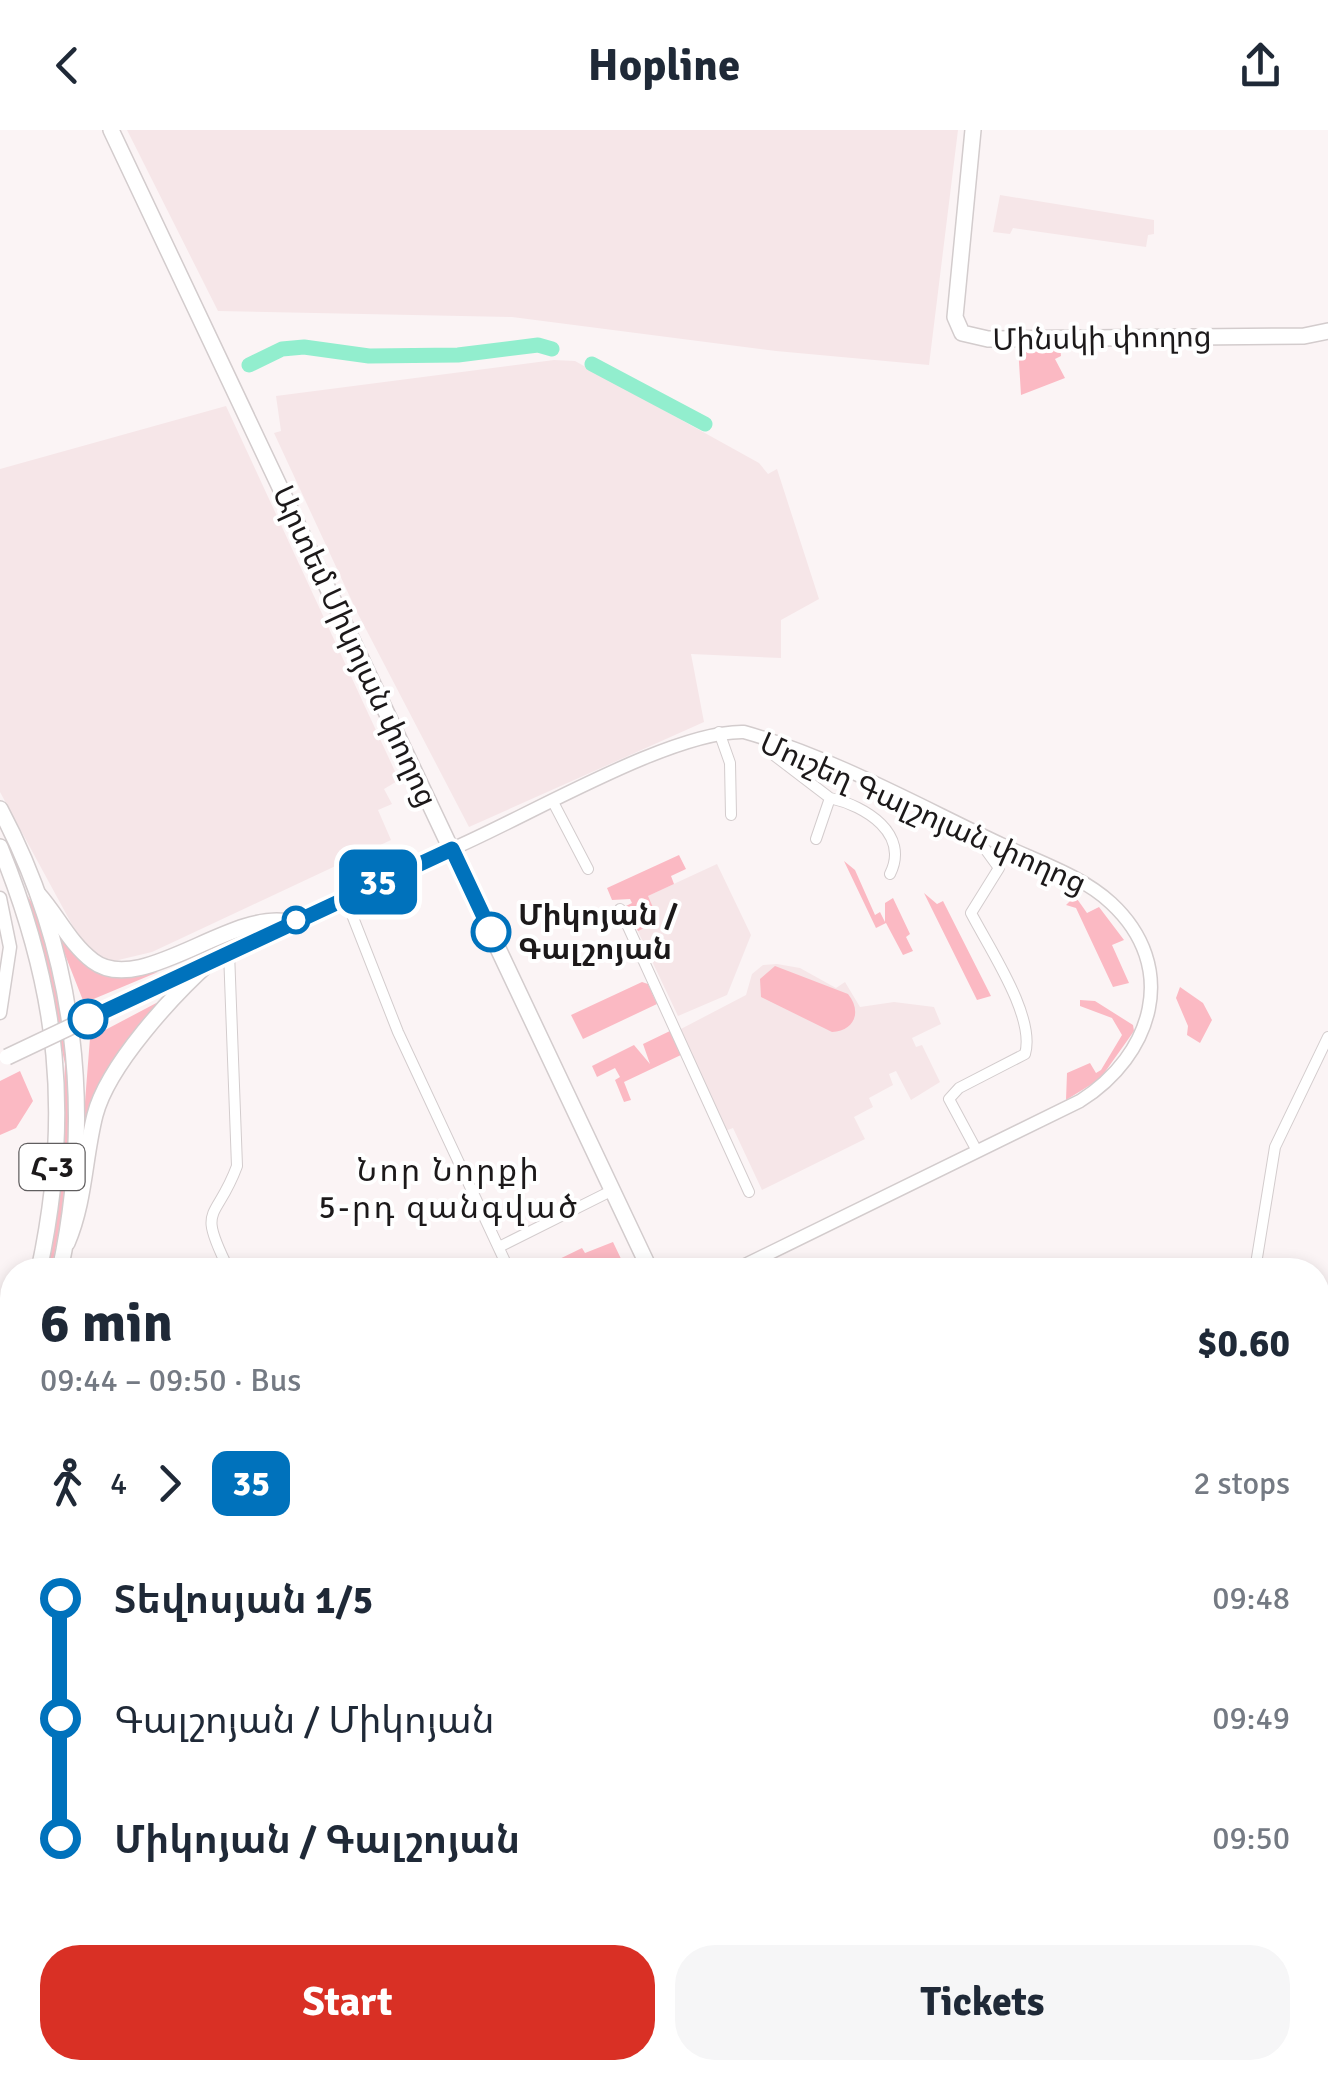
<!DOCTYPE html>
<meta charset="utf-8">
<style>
:root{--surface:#fff;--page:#f6f6f7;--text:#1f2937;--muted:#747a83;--accent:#d93025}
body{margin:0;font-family:Signika,"Noto Sans Armenian",sans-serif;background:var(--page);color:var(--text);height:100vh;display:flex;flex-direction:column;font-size:38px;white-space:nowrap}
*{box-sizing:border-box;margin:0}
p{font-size:32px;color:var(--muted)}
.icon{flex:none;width:55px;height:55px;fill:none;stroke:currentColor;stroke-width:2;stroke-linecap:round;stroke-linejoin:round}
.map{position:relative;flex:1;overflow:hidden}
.drawer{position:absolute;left:0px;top:1128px;width:1330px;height:822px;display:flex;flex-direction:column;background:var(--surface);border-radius:40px 40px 0 0;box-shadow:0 5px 15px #0003}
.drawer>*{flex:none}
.badge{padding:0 20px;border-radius:15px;font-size:35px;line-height:65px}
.map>.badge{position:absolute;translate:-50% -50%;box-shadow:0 0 0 5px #fff}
.legs{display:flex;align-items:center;gap:15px;height:110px;padding:0 40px;font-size:32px}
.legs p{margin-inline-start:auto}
.summary{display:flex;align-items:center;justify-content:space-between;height:170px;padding:0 40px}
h1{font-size:55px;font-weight:700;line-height:75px}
.primary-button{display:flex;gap:20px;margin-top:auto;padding:20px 40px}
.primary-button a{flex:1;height:115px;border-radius:40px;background:var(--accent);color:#fff;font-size:40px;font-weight:700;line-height:115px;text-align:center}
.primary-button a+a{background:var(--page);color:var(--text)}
ul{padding:0 40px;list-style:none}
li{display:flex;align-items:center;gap:35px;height:120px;font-size:38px}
li i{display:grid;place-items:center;width:15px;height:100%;margin:0 12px;background:currentColor}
li i::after{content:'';width:25px;height:25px;margin:-12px;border:8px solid;border-radius:50%;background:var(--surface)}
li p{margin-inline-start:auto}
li:first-child i{background:linear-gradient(#0000 50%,currentColor 0)}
li:last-child i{background:linear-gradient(currentColor 50%,#0000 0)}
header{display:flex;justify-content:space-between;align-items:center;height:130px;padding:0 40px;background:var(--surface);font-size:45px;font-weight:700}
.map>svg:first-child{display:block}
.built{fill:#f6e6e8}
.green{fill:#fbb9c3}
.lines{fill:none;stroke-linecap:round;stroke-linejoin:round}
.river{stroke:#92eece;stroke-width:15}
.minor-casing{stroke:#d3cccd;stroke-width:12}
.tertiary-casing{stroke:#d3cccd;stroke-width:15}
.secondary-casing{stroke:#d3cccd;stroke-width:18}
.primary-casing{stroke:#d3cccd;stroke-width:18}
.minor{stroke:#fff;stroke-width:10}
.tertiary{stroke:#fff;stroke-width:12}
.secondary{stroke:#fff;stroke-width:15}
.primary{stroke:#fff;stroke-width:15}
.secondary-bridge-casing{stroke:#d3cccd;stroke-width:18;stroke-linecap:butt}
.secondary-bridge{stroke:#fff;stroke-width:15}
.line-1-casing{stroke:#fff;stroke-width:22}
.line-1{stroke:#0072bc;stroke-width:15}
.stop-1-dot{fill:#fff;stroke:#0072bc;stroke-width:5}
.labels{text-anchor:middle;stroke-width:8;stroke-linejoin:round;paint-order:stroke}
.shield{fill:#fff;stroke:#605e5f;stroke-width:2.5}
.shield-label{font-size:28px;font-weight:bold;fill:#1c191a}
.street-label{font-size:30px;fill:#1c191a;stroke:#fff}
.stop-label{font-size:30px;font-weight:bold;fill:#1c191a;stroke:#fff;text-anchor:start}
.neighbourhood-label{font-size:32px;letter-spacing:2.5px;fill:#1c191a;stroke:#fff}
</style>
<header><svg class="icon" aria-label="back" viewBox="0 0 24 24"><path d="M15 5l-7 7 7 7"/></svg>Hopline<svg class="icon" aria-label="share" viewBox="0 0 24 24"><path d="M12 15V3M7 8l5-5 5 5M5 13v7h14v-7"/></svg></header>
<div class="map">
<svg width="1328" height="1949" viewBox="0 0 1328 1949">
<rect width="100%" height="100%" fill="#fbf4f5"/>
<path class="built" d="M127 0H958L929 235 776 221 512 187 218 181Z
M1000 65 1154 90V104L1148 105 1146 117 1013 98 1010 104 993 102Z
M554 230 575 231 759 333 768 344 777 339 819 469 781 490V528L691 524 704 592 469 697 357 482 274 303 281 301 276 266Z
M226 276 399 650 384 659 392 674 378 680 391 710 152 822 110 832 95 824 76 802 0 662V339Z
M717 734 751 805 727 865 678 886 626 776Z
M777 834 800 838 836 858 845 852 860 877 894 872 934 877 941 894 912 908 916 917 922 915 940 952 911 970 896 941 889 944 893 955 869 968 873 977 854 987 865 1009 762 1060 733 998 725 1001 679 900 746 865 752 844 763 835Z"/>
<path class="green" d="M1018 216H1060L1061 226 1055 229 1065 248 1021 265Z
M679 725 686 739 671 746 674 754 648 766 659 791 638 801 626 776 632 773 630 769 612 770 607 758Z
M844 731 855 740 875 785 880 782 885 792V773L893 768 910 804 906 807 913 821 903 825 886 793 876 798Z
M924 763 937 774 943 771 991 866 977 870Z
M28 766C81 861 76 1036 51 1140H46L60 1048 65 934Z
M1075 766 1087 783 1099 777 1124 810 1112 815 1129 853 1113 857 1076 778 1066 775Z
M53 794 96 842 115 848 158 842 84 873Z
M775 836 848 864C862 881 855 901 832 902L761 867 760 849Z
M642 852 648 854 657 874 583 909 571 885Z
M1180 857 1203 873 1212 890 1200 913 1187 905 1188 896 1176 868Z
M162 870 109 945 77 1074 90 908Z
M1080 870 1095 871 1133 895 1134 901 1100 949 1066 970 1067 943 1090 933 1096 943 1101 940 1122 905 1112 888 1080 876Z
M672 900 683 924 624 952 631 970 624 972 615 950 620 947 615 938 597 947 592 936 634 915 650 934 643 914Z
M20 941 33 971 16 998 0 1005V951Z
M613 1112 623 1133 631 1131 635 1140H546L545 1136 582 1118 585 1123Z"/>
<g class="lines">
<path class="river" d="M592 234 705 294
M249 235 282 219 304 217 369 226 458 225 538 215 552 219"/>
<defs>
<path id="minor" d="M719 602 730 633 731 685
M770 610 775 626 830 668 816 709
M830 668C866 676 910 704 890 744
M553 672 588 739
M972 701 999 738 971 783C989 818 1036 887 1025 924L959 958 949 969 977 1021
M345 767 398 902 509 1140
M620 779 749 1062
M229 822 237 1036C216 1093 196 1074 229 1140
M499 1117 613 1060
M1255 1140 1275 1017 1328 907"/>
<path id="tertiary" d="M452 719C525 688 672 600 744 602 833 627 920 676 1003 715 1039 732 1082 746 1111 773 1180 837 1153 925 1080 971L735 1140
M0 768 10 817 0 883
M0 1907 12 1898"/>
<path id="secondary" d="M111 0 650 1140
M973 0 955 187 962 203 988 209 1304 206 1328 201
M38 764C57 785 70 814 93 831 140 867 230 781 287 792
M165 852 452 719
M67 1113C85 1071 84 1028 95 985 108 935 173 865 211 831
M685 1938 688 1949"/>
<path id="primary" d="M0 679C76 822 94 982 60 1140
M0 717C59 861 72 987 39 1140
M0 1305 12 1253
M0 1409 12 1355
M1318 1420 1328 1417
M1318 1442 1328 1439
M0 1655 12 1677
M0 1680 12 1697"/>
</defs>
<use href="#minor" class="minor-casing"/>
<use href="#tertiary" class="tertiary-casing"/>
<use href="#secondary" class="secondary-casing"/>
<use href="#primary" class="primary-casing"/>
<use href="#minor" class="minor"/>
<use href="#tertiary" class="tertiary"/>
<use href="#secondary" class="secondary"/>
<use href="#primary" class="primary"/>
<defs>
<path id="secondary-bridge" d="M7 927 165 852"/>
</defs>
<use href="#secondary-bridge" class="secondary-bridge-casing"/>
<use href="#secondary-bridge" class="secondary-bridge"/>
</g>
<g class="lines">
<defs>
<path id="line-1" d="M88 889 452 719 491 802"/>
</defs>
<use href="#line-1" class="line-1-casing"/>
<use href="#line-1" class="line-1"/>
</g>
<g class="stop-1-dot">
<circle cx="296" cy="790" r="12"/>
<circle cx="491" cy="802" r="18"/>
<circle cx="88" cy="889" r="18"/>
</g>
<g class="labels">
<rect class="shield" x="19.5" y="1014" width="65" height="46" rx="8"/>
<g class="shield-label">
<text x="52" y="1047">Հ-3</text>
</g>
<g class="street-label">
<text transform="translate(1102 208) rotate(-1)" y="10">Մինսկի փողոց</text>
<text transform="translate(355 516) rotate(65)" y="10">Արտեմ Միկոյան փողոց</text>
<text transform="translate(923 683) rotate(24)" y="10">Մուշեղ Գալշոյան փողոց</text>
</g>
<g class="stop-label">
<text x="518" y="795">Միկոյան /<tspan x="518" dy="34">Գալշոյան</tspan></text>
</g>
<g class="neighbourhood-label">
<text x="449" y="1051">Նոր Նորքի<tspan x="449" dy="37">5-րդ զանգված</tspan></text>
</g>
</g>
</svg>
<b class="badge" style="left:378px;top:752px;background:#0072bc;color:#fff">35</b>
<section class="drawer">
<div class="summary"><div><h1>6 min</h1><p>09:44 – 09:50 · Bus</p></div><b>$0.60</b></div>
<div class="legs"><svg class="icon" aria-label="walk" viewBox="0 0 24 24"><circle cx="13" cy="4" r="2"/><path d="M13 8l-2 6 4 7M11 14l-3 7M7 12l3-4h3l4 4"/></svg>4<svg class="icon" aria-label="forward" viewBox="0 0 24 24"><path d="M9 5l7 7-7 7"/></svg><b class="badge" style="background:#0072bc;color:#fff">35</b><p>2 stops</p></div>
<ul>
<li><i style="color:#0072bc"></i><b>Տեվոսյան 1/5</b><p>09:48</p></li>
<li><i style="color:#0072bc"></i><span>Գալշոյան / Միկոյան</span><p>09:49</p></li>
<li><i style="color:#0072bc"></i><b>Միկոյան / Գալշոյան</b><p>09:50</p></li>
</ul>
<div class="primary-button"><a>Start</a><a>Tickets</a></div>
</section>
</div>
